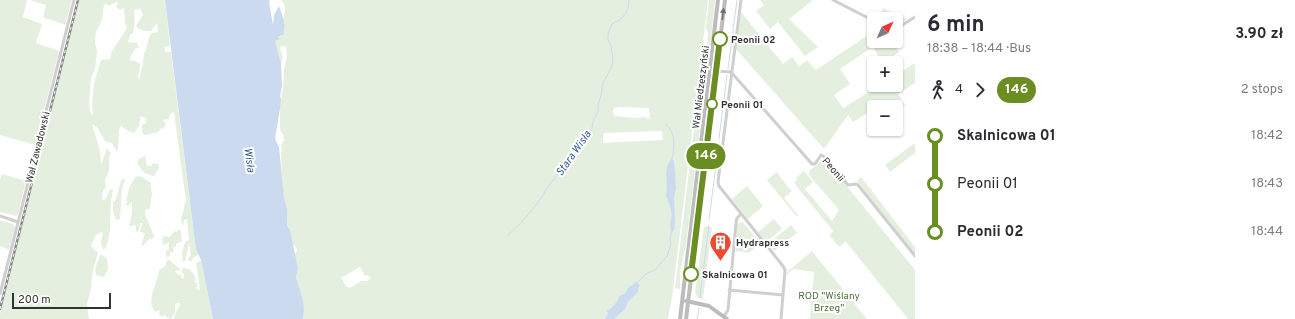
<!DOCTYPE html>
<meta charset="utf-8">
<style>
:root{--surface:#fff;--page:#f7f7f7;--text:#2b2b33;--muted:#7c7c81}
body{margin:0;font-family:Overpass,sans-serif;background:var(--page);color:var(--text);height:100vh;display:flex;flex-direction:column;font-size:15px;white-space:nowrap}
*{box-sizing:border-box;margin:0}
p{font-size:13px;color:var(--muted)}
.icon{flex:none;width:22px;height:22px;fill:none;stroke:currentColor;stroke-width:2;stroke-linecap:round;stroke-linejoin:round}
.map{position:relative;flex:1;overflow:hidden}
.details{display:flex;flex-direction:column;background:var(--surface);width:380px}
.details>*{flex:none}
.badge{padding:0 8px;border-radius:13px;font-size:14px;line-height:26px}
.needle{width:26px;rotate:45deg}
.fabs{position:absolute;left:867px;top:12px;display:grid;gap:8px}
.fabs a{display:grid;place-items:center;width:36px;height:36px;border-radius:4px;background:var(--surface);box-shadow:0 1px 3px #0004;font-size:20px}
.scale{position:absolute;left:12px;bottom:10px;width:99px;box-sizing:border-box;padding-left:4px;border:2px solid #323232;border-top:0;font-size:11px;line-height:14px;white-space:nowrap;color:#323232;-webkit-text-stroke:3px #fff;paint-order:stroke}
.map>.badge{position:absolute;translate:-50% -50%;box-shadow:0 0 0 2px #fff}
.legs{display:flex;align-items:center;gap:6px;height:44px;padding:0 12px;font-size:13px}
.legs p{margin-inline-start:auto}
.overview{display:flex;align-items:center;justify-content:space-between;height:68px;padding:0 12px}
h1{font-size:22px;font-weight:700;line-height:30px}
ul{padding:0 12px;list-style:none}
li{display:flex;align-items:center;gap:14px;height:48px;font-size:15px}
li i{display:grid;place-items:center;width:6px;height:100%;margin:0 5px;background:currentColor}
li i::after{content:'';width:10px;height:10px;margin:-5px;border:3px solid;border-radius:50%;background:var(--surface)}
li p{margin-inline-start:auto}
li:first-child i{background:linear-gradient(#0000 50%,currentColor 0)}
li:last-child i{background:linear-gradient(currentColor 50%,#0000 0)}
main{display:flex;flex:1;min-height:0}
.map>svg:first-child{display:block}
.green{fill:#e5efe0;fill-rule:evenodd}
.water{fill:#cbdaef}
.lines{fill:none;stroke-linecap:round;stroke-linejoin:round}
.stream{stroke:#cbdaef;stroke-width:1}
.street{stroke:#cfcfcf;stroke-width:3}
.secondary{stroke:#bcbcbc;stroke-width:4}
.rail-casing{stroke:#878787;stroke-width:2.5}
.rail{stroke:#fff;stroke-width:1;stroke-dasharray:3;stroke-linecap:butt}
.oneway{fill:#707070}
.line-1-casing{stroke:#fff;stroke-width:9}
.line-1{stroke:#6b8e23;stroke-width:6}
.stop-1-dot{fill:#fff;stroke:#6b8e23;stroke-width:2}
.labels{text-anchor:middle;stroke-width:4;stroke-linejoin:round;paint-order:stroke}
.stop-label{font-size:10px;font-weight:bold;fill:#323232;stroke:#fff;text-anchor:start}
.street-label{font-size:10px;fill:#323232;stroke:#fff}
.poi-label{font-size:10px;font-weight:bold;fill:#323232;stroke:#fff;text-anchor:start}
.park-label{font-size:10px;fill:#49713b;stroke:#fff}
.water-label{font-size:11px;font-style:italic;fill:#39609a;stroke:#fff}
</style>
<main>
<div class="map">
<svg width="915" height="319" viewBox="0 0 915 319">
<rect width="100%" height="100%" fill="#fff"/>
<path class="green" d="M0 0H27L23 17 42 24 36 43 59 51 35 145 0 135Z
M30 0H72L65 25 43 17 46 5Z
M79 0H165L170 46 165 47V52H171L196 250 198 255 193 258 192 261H190L188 260 191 254 189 244 185 261 183 262 182 253 185 242 189 240 187 219 184 220 183 226C179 219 183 215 184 208 185 201 182 208 186 201L174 112 170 114 169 119 163 120 166 124 164 128 160 129 158 132 146 135 142 133V125L146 123V119L141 116 139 126 134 133 128 131 121 126 119 130 118 151 116 150 112 143 105 141 97 127 92 124 100 151 101 165 107 148 111 154 109 157V170L105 180 106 184 105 189 103 190 102 199 104 200 107 197 109 190 113 189C112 193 112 197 111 201 109 216 113 237 104 250 100 245 101 240 103 234L102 232 96 235 91 246 98 253 92 274 91 289 87 304 89 319H0V314ZM117 2 118 3 116 7 120 10 124 8 125 23 127 28 112 51 110 59 101 60 94 83 92 103 93 115 91 114 89 104 91 78 95 69 97 52 95 43 96 32 102 20 104 5 106 4 108 6ZM140 8 143 15 136 26C140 31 145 31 151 31L157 23 158 32 152 33 149 37 146 50 144 53 143 64 139 79 138 78 140 64 135 61 129 60 135 49 139 48 137 43 128 42 130 35 133 33C135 26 135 17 134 10L139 9Z
M281 0H708L673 290 669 315H668V319H609L624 306 627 291 605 319H303L304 310 297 283 296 277 298 269 294 255 297 251 296 247 292 244 289 228 287 225 282 182 281 152 282 150 281 144H283L282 141H284V136L280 130V108L278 120 279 99 282 86 280 96 282 99V92L283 90 284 69 287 56 286 47 281 46 280 50C283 55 283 59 281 64L277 50 273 44H260L257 39H278L285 30C284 27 283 23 283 20 284 12 288 7 281 0ZM618 107 649 108 650 119H647L645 117 636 118 614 116 613 110 614 108ZM662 131 663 140 603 143V136L604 133ZM360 267 365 276 367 275 371 278 367 281H361L350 288 346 286 341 278Z
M709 0H715L707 75 706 74 708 33 706 28Z
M760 0H813L789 19 818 47 805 56 778 22 770 29 756 11 764 5Z
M883 8 907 19 896 27V19H878Z
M741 12 783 64 792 57 799 66 807 60 816 70 874 31V41H881L840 69 850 84 834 95 843 108 880 85H896V75L915 63V83L898 94 905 105 896 111V107H880L879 106 874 107V109L853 122 848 115 824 149 736 49Z
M886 41H892L899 52 883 63 874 49Z
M700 79 706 80 701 104V120L686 245 683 258 680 272V289L675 288Z
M915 143V153L890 172 885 165Z
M145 156 147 166H151L153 163 158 164 159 168 154 176 144 173 137 163 139 159Z
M824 158 915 270V319H908L846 242 839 247 829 235 833 231 794 183 797 180 796 178 804 171 813 182 805 189 832 221 839 210 809 175 810 170 817 165Z
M777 172 787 186 792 191 784 198 798 215 797 217 767 180Z
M2 174 26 181 18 214 16 216 0 212V180Z
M140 176 150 182 152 194 151 200 150 209 145 210C144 218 153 229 154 238L149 239 143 246 141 245 145 233 140 232 143 223H140L138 232 136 231V225L129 226 132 213V202H131L128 206 125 204 128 202 126 200C128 195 128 190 130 186 132 182 134 181 135 177Z
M861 177 915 247V254L857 181Z
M123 178 125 180 122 188 120 219 116 220 113 211V201H115C119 193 118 186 123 178Z
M747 186 763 206 748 219 732 199Z
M774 219 782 229 766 242 758 232Z
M0 220 13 224 15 228 9 250 0 246Z
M743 222 760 243 749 253 735 251 737 223Z
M791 225 797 233 774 251 768 244Z
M707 226 712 228 703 298 706 300 698 298 695 293 704 227Z
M179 229 181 231V236L182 242 177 243 175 248 174 246 173 252 172 253 170 251V256L166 257V250H169V242L166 244H163L162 239 165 236 169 237 175 231 177 232Z
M812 251 816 256 867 319H810L814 272 793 269 787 275V272Z
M101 254 107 259 108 269 104 277 96 275C94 267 98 261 101 254Z
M168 259 180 269 181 271 176 270 175 272 179 275H182L181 278H184V274L181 271 183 268C191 268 193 272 196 279L194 282H196L198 287H195L199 290 200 289 196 263 201 260 213 319H173C176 315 176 309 180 306V303H176L175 305V313L171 319 168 318 164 315 162 317 159 315 160 310 155 312C145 301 158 283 159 270L166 266V263Z"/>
<path class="water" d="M165 0H270L269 2 273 25 274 15 279 6C282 15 287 26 283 35L280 36 278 38H281L275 41 281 64 282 86 280 96 281 99 280 108 275 139 279 147 284 198 287 209V225L290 230 298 269 296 277 303 301 304 310 303 319H213L201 260 196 250Z
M672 159 674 161 676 188 674 198 675 221 674 231 671 232C670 227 670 224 671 219 673 211 669 203 666 196 669 185 662 167 672 159Z
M635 282H637L640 286 638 288V292L628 302 625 309 614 319H605L608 314 607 311C611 308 618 303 619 296 620 296 622 295 624 294 628 291 627 286 633 285Z"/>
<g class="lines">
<path class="stream" d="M728 69 737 0
M666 124C667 126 669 127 670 129 676 138 674 150 672 159
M586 137 592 128 593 121 598 112V105L601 95 603 83 612 66 613 60 611 46 608 40V34L612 24 621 19 625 14 628 9 629 0
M719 139 727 75
M709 220 719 142
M508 235C521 224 532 211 542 197 544 194 545 190 548 187 558 173 569 162 576 146
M637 283 646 274 656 269 667 256 671 244 670 238 672 231
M700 297 709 225
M697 319 699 308"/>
<path class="street" d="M741 0 718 182 719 186 783 266 785 270 781 319
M833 0 874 21
M896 29 915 17
M716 71 731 72 812 164H815L821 155 823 156 848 185 856 184 858 185 915 256
M0 216 18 222
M729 290 783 295
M0 294 74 0
M724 316 728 310 736 223 737 218 741 214"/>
<path class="secondary" d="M686 301 709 306 727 319
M680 319 718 0
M686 319 725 0"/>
<defs>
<path id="rail" d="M0 309 78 0"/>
</defs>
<use href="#rail" class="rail-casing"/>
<use href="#rail" class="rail"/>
</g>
<defs><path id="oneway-solid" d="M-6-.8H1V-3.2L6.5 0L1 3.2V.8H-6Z"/></defs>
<use class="oneway" href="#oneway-solid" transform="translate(723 14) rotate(-83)"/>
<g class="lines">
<defs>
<path id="line-1" d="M691 274 720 39"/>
</defs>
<use href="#line-1" class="line-1-casing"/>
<use href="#line-1" class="line-1"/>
</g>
<defs>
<symbol id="building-pin" viewBox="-11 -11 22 30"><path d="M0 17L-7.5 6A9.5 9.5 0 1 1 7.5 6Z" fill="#ef492d" stroke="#fff"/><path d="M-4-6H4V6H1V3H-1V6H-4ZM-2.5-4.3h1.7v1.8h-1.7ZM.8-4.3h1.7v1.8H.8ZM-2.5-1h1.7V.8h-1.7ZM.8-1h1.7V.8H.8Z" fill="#fff"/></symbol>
</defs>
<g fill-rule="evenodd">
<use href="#building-pin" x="708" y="230" width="25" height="34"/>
</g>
<g class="stop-1-dot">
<circle cx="720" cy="39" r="7"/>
<circle cx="712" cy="104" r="5"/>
<circle cx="691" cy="274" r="7"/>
</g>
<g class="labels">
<g class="stop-label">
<text x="731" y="43">Peonii 02</text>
<text x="721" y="108">Peonii 01</text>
<text x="702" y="278">Skalnicowa 01</text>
</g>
<g class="street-label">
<text transform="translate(700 87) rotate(-83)" y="4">Wał Miedzeszyński</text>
<text transform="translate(37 147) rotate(-76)" y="4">Wał Zawadowski</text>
<text transform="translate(834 169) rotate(49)" y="4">Peonii</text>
</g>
<g class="poi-label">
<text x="736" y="246">Hydrapress</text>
</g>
<g class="park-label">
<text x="829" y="299">ROD "Wiślany<tspan x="829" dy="12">Brzeg"</tspan></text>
</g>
<g class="water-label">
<text transform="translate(573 153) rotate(-55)" y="4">Stara Wisła</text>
<text transform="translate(250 160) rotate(82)" y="4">Wisła</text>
</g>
</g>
</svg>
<div class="fabs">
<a><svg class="needle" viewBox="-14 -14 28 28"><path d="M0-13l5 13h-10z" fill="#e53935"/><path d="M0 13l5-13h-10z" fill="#7c7c81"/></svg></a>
<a>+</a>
<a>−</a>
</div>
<div class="scale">200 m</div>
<b class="badge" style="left:706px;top:156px;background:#6b8e23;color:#fff">146</b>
</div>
<section class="details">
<div class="overview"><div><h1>6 min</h1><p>18:38 – 18:44 · Bus</p></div><b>3.90 zł</b></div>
<div class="legs"><svg class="icon" aria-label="walk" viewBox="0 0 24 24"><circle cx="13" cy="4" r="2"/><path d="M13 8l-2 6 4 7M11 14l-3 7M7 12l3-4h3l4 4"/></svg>4<svg class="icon" aria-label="forward" viewBox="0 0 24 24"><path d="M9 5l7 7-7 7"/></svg><b class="badge" style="background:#6b8e23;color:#fff">146</b><p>2 stops</p></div>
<ul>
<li><i style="color:#6b8e23"></i><b>Skalnicowa 01</b><p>18:42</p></li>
<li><i style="color:#6b8e23"></i><span>Peonii 01</span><p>18:43</p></li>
<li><i style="color:#6b8e23"></i><b>Peonii 02</b><p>18:44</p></li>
</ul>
</section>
</main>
